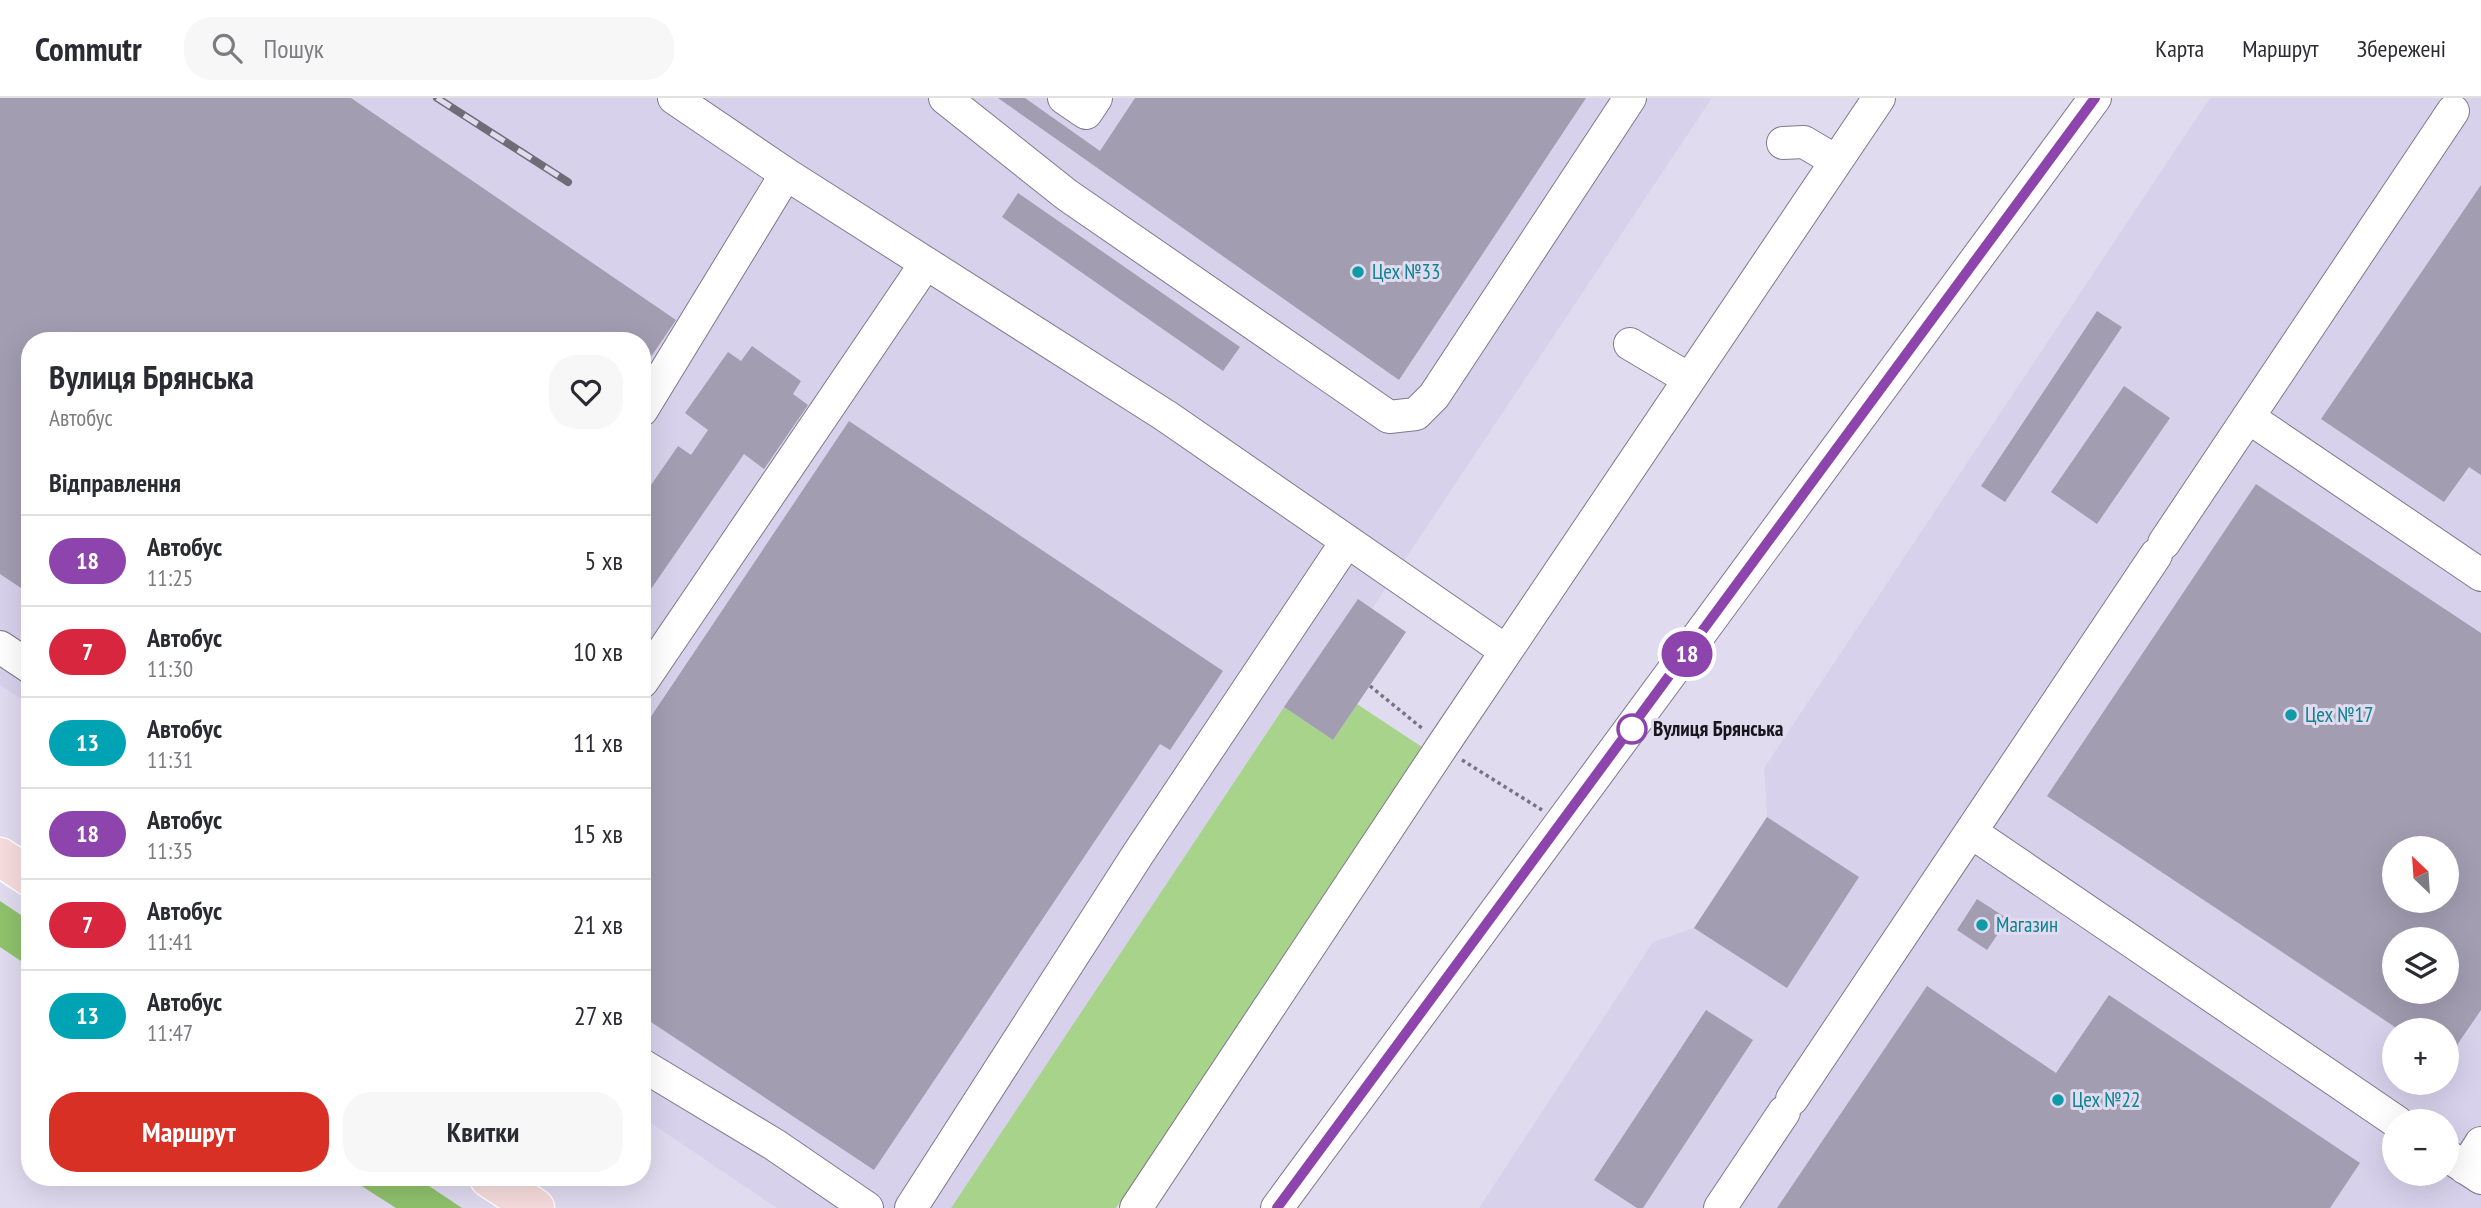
<!DOCTYPE html>
<html lang="uk">
<meta charset="utf-8">
<style>
:root{--surface:#fff;--page:#f7f7f7;--text:#2b2b33;--muted:#7c7c81;--line:#e1e1e2;--accent:#d93025}
body{margin:0;font-family:"PT Sans Narrow",sans-serif;background:var(--page);color:var(--text);height:100vh;display:flex;flex-direction:column;font-size:26px;white-space:nowrap}
*{box-sizing:border-box;margin:0}
p{font-size:23px;color:var(--muted)}
.icon{flex:none;width:38px;height:38px;fill:none;stroke:currentColor;stroke-width:2;stroke-linecap:round;stroke-linejoin:round}
.map{position:relative;flex:1;overflow:hidden}
.side{position:absolute;left:21px;top:234px;width:630px;height:854px;display:flex;flex-direction:column;background:var(--surface);border-radius:28px;box-shadow:0 7px 28px #0002}
.side>*{flex:none}
.badge{padding:0 14px;border-radius:23px;font-size:24px;line-height:46px}
.needle{width:46px;rotate:335deg}
.fabs{position:absolute;left:2382px;top:738px;display:grid;gap:14px}
.fabs a{display:grid;place-items:center;width:77px;height:77px;border-radius:50%;background:var(--surface);box-shadow:0 7px 28px #0002;font-size:35px}
.map>.badge{position:absolute;translate:-50% -50%;box-shadow:0 0 0 4px #fff}
h2{padding:0 28px;font-size:26px;line-height:63px}
.round{display:grid;place-items:center;flex:none;width:74px;height:74px;border-radius:28px;background:var(--page)}
.summary{display:flex;align-items:center;justify-content:space-between;height:119px;padding:0 28px}
h1{font-size:33px;font-weight:700;line-height:52px}
.action{display:flex;gap:14px;margin-top:auto;padding:14px 28px}
.action a{flex:1;height:80px;border-radius:28px;background:var(--accent);color:#fff;font-size:28px;font-weight:700;line-height:80px;text-align:center}
.action a+a{background:var(--page);color:var(--text)}
ul{padding:0;list-style:none}
li{display:flex;align-items:center;gap:21px;height:91px;padding:0 28px;border-top:2px solid var(--line)}
li div{flex:1}
li b{display:block;font-size:26px}
li em{font-style:normal}
li .badge{min-width:77px;font-weight:700;text-align:center}
header{display:flex;align-items:center;gap:42px;box-sizing:border-box;height:98px;padding:0 35px;background:var(--surface);border-bottom:2px solid var(--line)}
header strong{font-size:33px}
nav{display:flex;gap:38px;margin-inline-start:auto;font-size:24px}
.search{width:490px;height:63px;background:var(--page);display:flex;align-items:center;gap:18px;box-sizing:border-box;padding:0 24px;border-radius:28px;color:var(--muted);font-size:26px}
.map>svg:first-child{display:block}
.built{fill:#d8d1ec;fill-rule:evenodd}
.green{fill:#a7d48a}
.forest{fill:#8fc26c}
.building{fill:#a29db1;fill-rule:evenodd}
.lines{fill:none;stroke-linecap:round;stroke-linejoin:round}
.minor-casing{stroke:#7e798c;stroke-width:34}
.major-casing{stroke:#fff;stroke-width:41}
.path{stroke:#777481;stroke-width:3.5;stroke-dasharray:3.5 3.5;stroke-linecap:butt}
.minor{stroke:#fff;stroke-width:32}
.major{stroke:#f7dcdd;stroke-width:38}
.rail-casing{stroke:#6f6c78;stroke-width:8}
.rail{stroke:#e0dbef;stroke-width:5;stroke-dasharray:16;stroke-linecap:butt}
.line-casing{stroke:#fff;stroke-width:16}
.line{stroke:#8e44ad;stroke-width:10}
.culture-dot{fill:#0f9aa8;stroke:#e0dbef;stroke-width:2.5}
.stop-dot{fill:#fff;stroke:#8e44ad;stroke-width:3.5}
.labels{text-anchor:middle;stroke-width:6;stroke-linejoin:round;paint-order:stroke}
.culture-label{font-size:21px;fill:#0d838f;stroke:#e0dbef;text-anchor:start}
.stop-label{font-size:21px;font-weight:bold;fill:#18161d;stroke:#e0dbef;text-anchor:start}
</style>
<header>
<strong>Commutr</strong>
<div class="search"><svg class="icon" aria-label="search" viewBox="0 0 24 24"><circle cx="10" cy="10" r="6"/><path d="M15 15l6 6"/></svg>Пошук</div>
<nav><a>Карта</a><a>Маршрут</a><a>Збережені</a></nav>
</header>
<div class="map">
<svg width="2481" height="1110" viewBox="0 0 2481 1110">
<rect width="100%" height="100%" fill="#e0dbef"/>
<path class="built" d="M0 0H1712L1372 511 1406 534 1333 642 1283 610 951 1110H777L642 1019V243H30V607L0 587Z
M2210 0H2481V1110H1479L1653 844 1694 830 1767 719 1764 670ZM2394 751H2446V803H2394ZM2394 842H2446V894H2394ZM2394 933H2446V985H2394ZM2394 1024H2446V1076H2394Z"/>
<path class="green" d="M1357 606 1422 649 1116 1110H951L1284 609 1333 642Z"/>
<path class="forest" d="M0 803 30 823V869L0 849Z
M349 1080H417L462 1110H396Z"/>
<path class="building" d="M0 0H351L676 222 642 272V243H30V496L0 476Z
M998 0H1025L1100 53 1135 0H1586L1399 282Z
M2481 87V377L2469 369 2444 404 2321 321Z
M1018 95 1240 249 1223 273 1002 119Z
M2097 213 2122 229 2005 404 1981 388Z
M752 248 801 283 793 296 808 307 764 371 744 356 642 504V400L678 348 691 357 708 332 685 315 728 254 741 263Z
M2124 288 2170 320 2097 426 2051 394Z
M849 323 1223 573 1170 652 1160 646 874 1072 642 918V632Z
M2256 386 2481 535V912L2446 963V933H2401L2047 698ZM2394 751H2446V803H2394ZM2394 842H2446V894H2394Z
M1358 501 1406 534 1333 642 1284 609Z
M1767 719 1859 779 1787 890 1694 830Z
M1977 801 2008 821 1987 852 1957 832Z
M1927 888 2056 975 2109 897 2360 1065 2330 1110H1777Z
M1706 912 1753 942 1643 1110H1637L1594 1082Z"/>
<g class="lines">
<defs>
<path id="minor" d="M674 0 786 76 1166 318 1506 553
M945 0 1067 97 1389 319 1416 316 1434 298 1630 0
M1064 0 1086 15 1096 0
M1783 45 1804 44 1836 63
M1630 246 1689 281
M642 312 786 76
M2248 319 2481 477
M2164 445 2453 13
M0 549 30 569
M642 584 926 165
M1971 734 2397 1024
M642 967 775 1047 867 1110
M1792 1001 2156 457
M2446 1057 2481 1080
M2465 1070 2481 1045
M911 1110 1138 756 1347 443
M1136 1110 1443 647 1879 0
M1277 1110 2095 0
M1720 1110 1784 1014"/>
<path id="major" d="M0 759 30 779
M489 1080 535 1110"/>
</defs>
<use href="#minor" class="minor-casing"/>
<use href="#major" class="major-casing"/>
<path class="path" d="M1370 588 1423 631
M1462 662 1542 712"/>
<use href="#minor" class="minor"/>
<use href="#major" class="major"/>
<defs>
<path id="rail" d="M437 0 568 84"/>
</defs>
<use href="#rail" class="rail-casing"/>
<use href="#rail" class="rail"/>
</g>
<g class="lines">
<defs>
<path id="line" d="M1277 1110 2095 0"/>
</defs>
<use href="#line" class="line-casing"/>
<use href="#line" class="line"/>
</g>
<g class="culture-dot">
<circle cx="1358" cy="174" r="7"/>
<circle cx="2291" cy="617" r="7"/>
<circle cx="1982" cy="827" r="7"/>
<circle cx="2058" cy="1002" r="7"/>
</g>
<circle class="stop-dot" cx="1632" cy="631" r="14"/>
<g class="labels">
<g class="culture-label">
<text x="1372" y="181">Цех №33</text>
<text x="2305" y="624">Цех №17</text>
<text x="1996" y="834">Магазин</text>
<text x="2072" y="1009">Цех №22</text>
</g>
<g class="stop-label">
<text x="1653" y="638">Вулиця Брянська</text>
</g>
</g>
</svg>
<div class="fabs">
<a><svg class="needle" viewBox="-14 -14 28 28"><path d="M0-13l5 13h-10z" fill="#e53935"/><path d="M0 13l5-13h-10z" fill="#7c7c81"/></svg></a>
<a><svg class="icon" aria-label="layers" viewBox="0 0 24 24"><path d="M12 4l9 5-9 5-9-5zM3 14l9 5 9-5"/></svg></a>
<a>+</a>
<a>−</a>
</div>
<b class="badge" style="left:1687px;top:556px;background:#8e44ad;color:#fff">18</b>
<section class="side">
<div class="summary"><div><h1>Вулиця Брянська</h1><p>Автобус</p></div><a class="round"><svg class="icon" aria-label="heart" viewBox="0 0 24 24"><path d="M12 20l-8-8c-3-5 5-10 8-4 3-6 11-1 8 4z"/></svg></a></div>
<h2>Відправлення</h2>
<ul>
<li><span class="badge" style="background:#8e44ad;color:#fff">18</span><div><b>Автобус</b><p>11:25</p></div><em>5 хв</em></li>
<li><span class="badge" style="background:#d7263d;color:#fff">7</span><div><b>Автобус</b><p>11:30</p></div><em>10 хв</em></li>
<li><span class="badge" style="background:#00a3b4;color:#fff">13</span><div><b>Автобус</b><p>11:31</p></div><em>11 хв</em></li>
<li><span class="badge" style="background:#8e44ad;color:#fff">18</span><div><b>Автобус</b><p>11:35</p></div><em>15 хв</em></li>
<li><span class="badge" style="background:#d7263d;color:#fff">7</span><div><b>Автобус</b><p>11:41</p></div><em>21 хв</em></li>
<li><span class="badge" style="background:#00a3b4;color:#fff">13</span><div><b>Автобус</b><p>11:47</p></div><em>27 хв</em></li>
</ul>
<div class="action"><a>Маршрут</a><a>Квитки</a></div>
</section>
</div>
